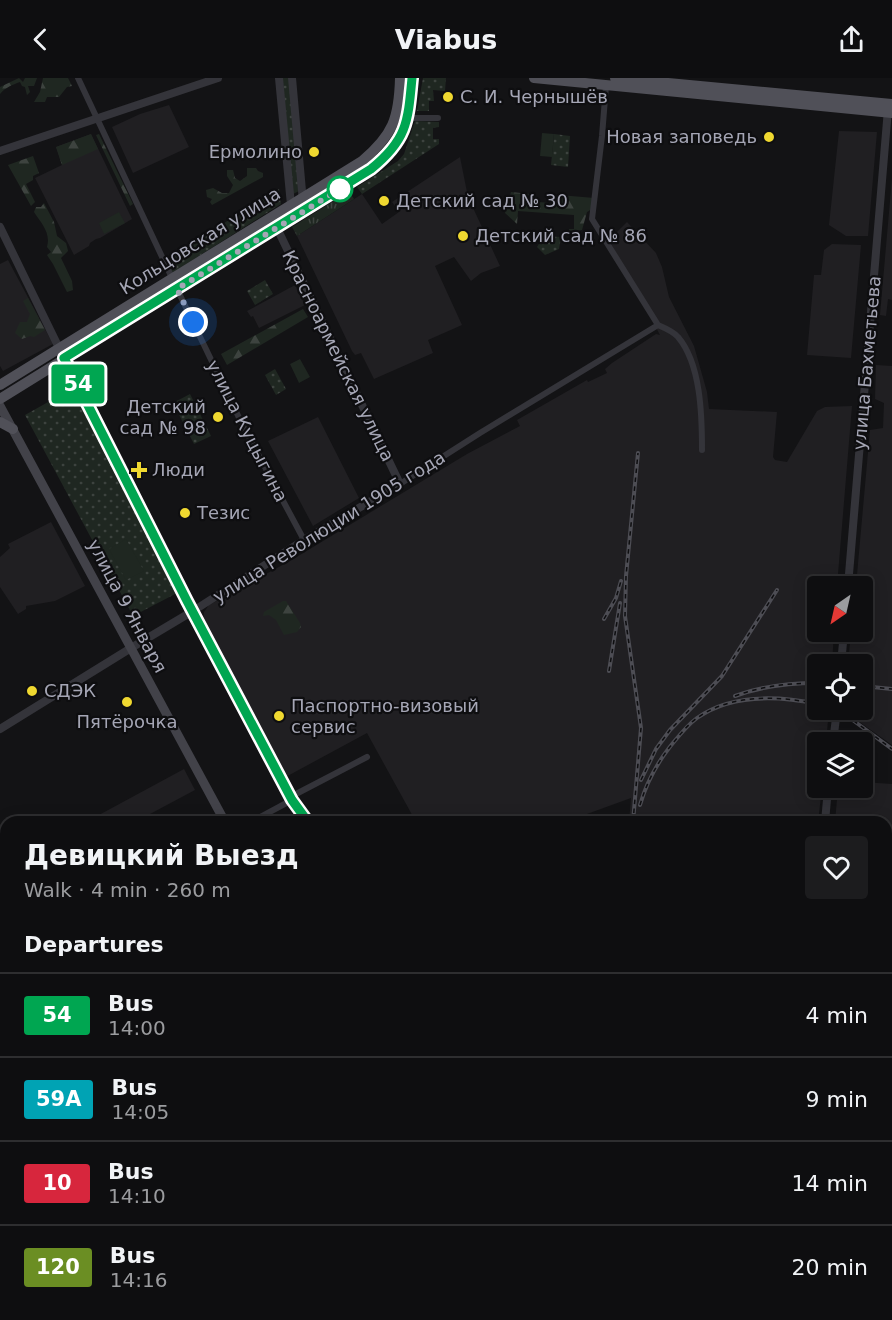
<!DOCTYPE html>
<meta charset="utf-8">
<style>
:root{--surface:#0e0e10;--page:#1c1c1e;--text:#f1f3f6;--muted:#9b9c9f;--line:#2e2e30}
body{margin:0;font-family:"DejaVu Sans",sans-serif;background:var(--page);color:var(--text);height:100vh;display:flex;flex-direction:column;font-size:22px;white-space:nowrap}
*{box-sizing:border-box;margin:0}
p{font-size:20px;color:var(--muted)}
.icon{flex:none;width:33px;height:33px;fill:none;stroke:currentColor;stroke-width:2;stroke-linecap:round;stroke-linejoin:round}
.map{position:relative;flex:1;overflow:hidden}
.panel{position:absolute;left:0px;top:738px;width:892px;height:504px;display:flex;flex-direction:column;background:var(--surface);border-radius:18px 18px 0 0;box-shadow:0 3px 15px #0003,0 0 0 2px var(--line)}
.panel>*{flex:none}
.badge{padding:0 12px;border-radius:4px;font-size:21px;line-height:39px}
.needle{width:39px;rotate:214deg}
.fabs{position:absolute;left:807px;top:498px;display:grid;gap:12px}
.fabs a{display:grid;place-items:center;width:66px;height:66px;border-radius:6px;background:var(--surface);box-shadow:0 3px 15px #0003,0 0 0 2px var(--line);font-size:30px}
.you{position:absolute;width:30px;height:30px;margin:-15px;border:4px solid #fff;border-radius:50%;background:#1a73e8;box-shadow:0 0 0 9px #1a73e833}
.map>.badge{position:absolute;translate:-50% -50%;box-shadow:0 0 0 3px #fff}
h2{padding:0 24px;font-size:22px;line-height:54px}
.round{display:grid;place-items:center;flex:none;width:63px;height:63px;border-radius:6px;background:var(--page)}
.head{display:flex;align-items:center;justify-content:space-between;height:102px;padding:0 24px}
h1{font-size:28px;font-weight:700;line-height:45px}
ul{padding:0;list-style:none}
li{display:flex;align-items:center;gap:18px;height:84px;padding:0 24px;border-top:2px solid var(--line)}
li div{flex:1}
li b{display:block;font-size:22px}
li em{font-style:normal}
li .badge{min-width:66px;font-weight:700;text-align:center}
header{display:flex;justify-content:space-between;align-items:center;height:78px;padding:0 24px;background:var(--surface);font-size:27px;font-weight:700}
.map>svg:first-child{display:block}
.built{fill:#201f22}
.grass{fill:url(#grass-tufts)}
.forest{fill:url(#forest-firs)}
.park{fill:url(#park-dots)}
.pitch{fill:#1f2721}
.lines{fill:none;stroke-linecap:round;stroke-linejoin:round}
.minor{stroke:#34343a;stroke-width:6}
.tertiary{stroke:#34343a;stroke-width:8}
.secondary{stroke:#424249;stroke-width:9}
.primary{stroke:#505058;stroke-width:10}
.rail-casing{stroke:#4d4d54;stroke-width:4}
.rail{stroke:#0e0e10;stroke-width:1.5;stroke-dasharray:4.5;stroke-linecap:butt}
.line-casing{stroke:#fff;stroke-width:14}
.line{stroke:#00a651;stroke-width:9}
.walk{stroke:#a5a6b5;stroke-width:6;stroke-dasharray:0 10.8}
.poi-dot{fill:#efd830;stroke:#0e0e10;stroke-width:2}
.stop-dot{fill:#fff;stroke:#00a651;stroke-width:3}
.labels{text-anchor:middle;stroke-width:4.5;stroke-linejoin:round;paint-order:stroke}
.poi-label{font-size:18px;fill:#a5a6b5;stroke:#0e0e10;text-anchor:start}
.street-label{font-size:18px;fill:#a5a6b5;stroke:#0e0e10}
</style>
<header><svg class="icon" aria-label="back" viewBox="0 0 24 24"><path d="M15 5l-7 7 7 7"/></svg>Viabus<svg class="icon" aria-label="share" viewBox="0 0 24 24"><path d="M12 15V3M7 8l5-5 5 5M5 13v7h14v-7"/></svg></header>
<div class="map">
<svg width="892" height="1242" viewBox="0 0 892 1242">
<defs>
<pattern id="grass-tufts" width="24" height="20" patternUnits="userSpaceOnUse" patternTransform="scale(1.5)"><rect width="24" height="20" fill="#1f2721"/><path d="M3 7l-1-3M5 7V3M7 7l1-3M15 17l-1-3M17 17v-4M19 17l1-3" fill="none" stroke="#3d433f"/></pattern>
<pattern id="forest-firs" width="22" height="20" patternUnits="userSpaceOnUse" patternTransform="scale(1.5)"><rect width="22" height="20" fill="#1f2721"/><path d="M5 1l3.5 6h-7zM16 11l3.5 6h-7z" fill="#3d433f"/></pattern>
<pattern id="park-dots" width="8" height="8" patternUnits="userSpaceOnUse" patternTransform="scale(1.5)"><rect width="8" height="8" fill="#1f2721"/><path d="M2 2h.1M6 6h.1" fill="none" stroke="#3d433f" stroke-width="1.8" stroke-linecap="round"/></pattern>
</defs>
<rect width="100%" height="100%" fill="#131315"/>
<path class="built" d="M169 27 189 69 133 95 112 49 140 36Z
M839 53 877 54 868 158H846L829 147Z
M91 56 132 141 100 160 96 161 90 165 89 168 74 177 35 100 62 87 56 69Z
M460 79 468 119 500 188 481 195 471 203 454 179 435 188 462 247 428 262 433 275 374 301 361 275 355 277 352 273 297 158 362 116 382 146 399 134 392 124Z
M892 100V222L888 221 886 238 880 237Z
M627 144 656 175 662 189 669 219 694 268 707 314 709 331 777 334 773 379 775 382 787 384 817 333 825 329 852 328 837 508H818V554H834L832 586H818V632H829L826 664H818V710H822L818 744H629L631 720 565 744H416L367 655 282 701 203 545 204 534 209 527 290 483 467 376 520 348 517 342 587 302 588 304 607 295 605 291 612 285 656 256 660 257 609 162Z
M832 166 861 167 851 280 807 277 814 197H821L824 172Z
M8 182 53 266 3 293 0 288V186Z
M295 207 305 227 259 250 253 238 251 239 247 233Z
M876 287 892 288V667L844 633 862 632V586H848L851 554H862V508H856L870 352 883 350 884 325 875 321Z
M318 339 359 420 313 448 268 363Z
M51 444 85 508 55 523 26 528V531L18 536 0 509V479L10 470 8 466Z
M184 691 195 712 135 744H86Z
M863 704 892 706V802L887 801 886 744H835L838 710H862Z
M6 869V1091L0 1090V870Z
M0 1163H6V1236H238L240 1242H0Z"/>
<path class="grass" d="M349 114 354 121 297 158 292 149 340 119 342 120Z"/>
<path class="forest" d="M19 0 23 4 25 0H37L34 8H28L30 14 27 17 25 9 22 8 20 4C12 7 6 9 0 16V9Z
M43 0H68L72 8 67 9 59 19H47L45 24H34L40 14Z
M91 56 98 71 62 87 56 69Z
M99 56 133 126 130 128 96 57Z
M33 78 39 95 33 98V102L26 106 35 124 31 128 8 87Z
M247 90H256L258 93 263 95V99L212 127 210 124 212 121 207 119 206 112 213 110 222 115H229L233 107 227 98V92H233L235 100 240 103 247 98Z
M511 114 530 116V123L558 126 559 117 594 120 592 131 587 134 582 152 569 154V151H574V137L518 133 517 146 505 135Z
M44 125 54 144 57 158 66 165 68 173 61 180 72 203 73 212 67 214 53 186 47 177 51 174 47 169C51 155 42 146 34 134L36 129H41Z
M28 220 45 252 34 259 30 258 22 261 15 255 20 244H27L30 236 23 223Z
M303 231 308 239 227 287 221 276Z
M283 523H286L300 545 301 549 297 554 284 557 276 542 269 537 263 538 264 534Z"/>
<path class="park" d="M281 0H289L299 113 293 116Z
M423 0H446L445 13 433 12 434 23H429V33H417Z
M415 43 439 44V49L433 50V61H439V66L362 116 357 109 398 83 404 76Z
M554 56 570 58 568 89 551 87Z
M279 111 281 126 172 195 166 181Z
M544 158 561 159 559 171 545 177 537 169Z
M265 202 273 216 255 227 247 213Z
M275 291 286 311 276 317 265 297Z
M75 309 177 515 133 538 25 337Z
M190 316 211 358 194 366 173 325Z"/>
<path class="pitch" d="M542 55 554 56 552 79 540 78Z
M119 134 125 145 104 156 99 145Z
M300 281 310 299 299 305 290 286Z
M126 461 144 493 126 502 109 471Z"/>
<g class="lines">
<path class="minor" d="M78 0 172 200
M606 8 602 58 592 141 658 247
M408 40H438
M177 211 244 350 304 462
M658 247C665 250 674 254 678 259 701 286 702 338 702 372
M400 406 480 355 658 247
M251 744 292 722 296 716 367 679
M886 999H892
M886 1096 892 1097
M0 1160H6
M886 1164 892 1165
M886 1225 892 1226
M509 1236 513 1242
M616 1236 620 1242"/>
<path class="tertiary" d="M279 0 291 127
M292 0 303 124
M0 73 218 0
M0 149 59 270
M848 508 888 31
M841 586 844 554
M0 651 131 570 193 533 304 462 400 406 277 150
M833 664 837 632
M825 744 828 710
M886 929H892"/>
<path class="secondary" d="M62 276 187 523 292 722 308 744
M0 328 225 744
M556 1236 559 1242
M567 1236 571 1242"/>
<path class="primary" d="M534 0 892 35
M615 0 892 26
M0 307 362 83C393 57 399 40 400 0
M0 321 371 91C407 62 408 44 412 0
M0 344 13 351"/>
<defs>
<path id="rail" d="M604 541 616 520 621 503
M609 593 620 525
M862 608 892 611
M735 618C762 608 789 605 818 605
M839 632 892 671
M641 702 656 671 670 652 722 598 777 512
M640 727C646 706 656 687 669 670 678 659 686 648 697 640 732 615 779 618 818 626
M633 744 641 650 625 538 626 498 638 375
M644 1236 648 1242"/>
</defs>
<use href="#rail" class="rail-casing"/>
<use href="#rail" class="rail"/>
</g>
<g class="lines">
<defs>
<path id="line" d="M308 744 292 722 187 523 64 280 371 91C407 62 408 44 412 0"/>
</defs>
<use href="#line" class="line-casing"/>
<use href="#line" class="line"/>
<path class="walk" d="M193 244 177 211 340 111"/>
</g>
<g class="poi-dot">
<circle cx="448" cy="19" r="6"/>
<circle cx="769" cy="59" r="6"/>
<circle cx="314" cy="74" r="6"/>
<circle cx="384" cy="123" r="6"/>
<circle cx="463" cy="158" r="6"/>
<circle cx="218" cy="339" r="6"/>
<path d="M136 383h6v6h6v6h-6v6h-6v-6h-6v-6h6z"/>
<circle cx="185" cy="435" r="6"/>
<circle cx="32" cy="613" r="6"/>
<circle cx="127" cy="624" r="6"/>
<circle cx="279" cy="638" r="6"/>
</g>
<circle class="stop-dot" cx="340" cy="111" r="12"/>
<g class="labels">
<g class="poi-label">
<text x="460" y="25">С. И. Чернышёв</text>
<text x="757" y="65" text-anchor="end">Новая заповедь</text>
<text x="302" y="80" text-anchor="end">Ермолино</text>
<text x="396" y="129">Детский сад № 30</text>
<text x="475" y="164">Детский сад № 86</text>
<text x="206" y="335" text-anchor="end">Детский<tspan x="206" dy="21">сад № 98</tspan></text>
<text x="152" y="398">Люди</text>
<text x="197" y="441">Тезис</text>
<text x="44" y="619">СДЭК</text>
<text x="291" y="634">Паспортно-визовый<tspan x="291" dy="21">сервис</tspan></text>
<text x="127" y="650" text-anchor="middle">Пятёрочка</text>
</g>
<g class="street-label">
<text transform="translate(200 163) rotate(-32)" y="6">Кольцовская улица</text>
<text transform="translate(338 278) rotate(64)" y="6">Красноармейская улица</text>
<text transform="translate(867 285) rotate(-85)" y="6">улица Бахметьева</text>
<text transform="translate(247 353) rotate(63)" y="6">улица Куцыгина</text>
<text transform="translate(329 449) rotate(-32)" y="6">улица Революции 1905 года</text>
<text transform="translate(127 528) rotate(62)" y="6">улица 9 Января</text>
</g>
</g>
</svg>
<div class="fabs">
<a><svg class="needle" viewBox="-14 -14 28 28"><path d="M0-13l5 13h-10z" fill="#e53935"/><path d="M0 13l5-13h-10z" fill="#9b9c9f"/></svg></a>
<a><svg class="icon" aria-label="locate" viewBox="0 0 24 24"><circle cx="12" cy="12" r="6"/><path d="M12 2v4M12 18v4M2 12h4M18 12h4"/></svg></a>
<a><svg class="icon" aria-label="layers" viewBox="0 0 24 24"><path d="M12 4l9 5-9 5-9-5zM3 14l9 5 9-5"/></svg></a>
</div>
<div class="you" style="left:193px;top:244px"></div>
<b class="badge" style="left:78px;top:306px;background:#00a651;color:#fff">54</b>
<section class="panel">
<div class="head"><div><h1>Девицкий Выезд</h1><p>Walk · 4 min · 260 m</p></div><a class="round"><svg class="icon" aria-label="heart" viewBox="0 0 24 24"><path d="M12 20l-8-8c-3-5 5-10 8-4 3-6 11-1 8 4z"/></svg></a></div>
<h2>Departures</h2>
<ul>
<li><span class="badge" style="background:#00a651;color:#fff">54</span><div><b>Bus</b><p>14:00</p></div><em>4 min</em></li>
<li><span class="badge" style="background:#00a3b4;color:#fff">59А</span><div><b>Bus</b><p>14:05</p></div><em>9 min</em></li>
<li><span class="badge" style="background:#d7263d;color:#fff">10</span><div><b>Bus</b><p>14:10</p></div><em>14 min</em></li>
<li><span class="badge" style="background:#6b8e23;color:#fff">120</span><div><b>Bus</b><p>14:16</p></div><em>20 min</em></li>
</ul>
</section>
</div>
